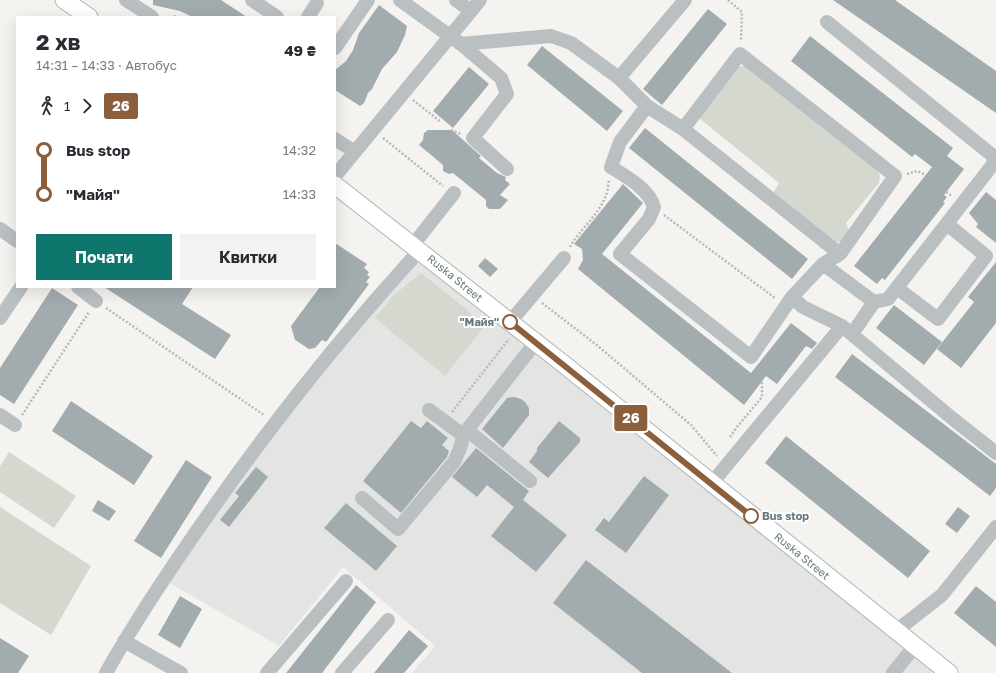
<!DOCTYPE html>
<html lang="uk">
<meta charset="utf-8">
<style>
:root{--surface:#fff;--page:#f2f2f3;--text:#2b2b33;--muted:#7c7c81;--accent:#0f766e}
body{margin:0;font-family:"Golos Text",sans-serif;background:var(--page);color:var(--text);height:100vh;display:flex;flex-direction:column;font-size:15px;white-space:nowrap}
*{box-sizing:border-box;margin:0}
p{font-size:13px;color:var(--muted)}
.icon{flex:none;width:22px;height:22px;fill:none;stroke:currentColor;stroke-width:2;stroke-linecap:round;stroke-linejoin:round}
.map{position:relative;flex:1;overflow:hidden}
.panel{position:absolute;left:16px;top:16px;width:320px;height:272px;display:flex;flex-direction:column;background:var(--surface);border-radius:0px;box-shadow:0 4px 16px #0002}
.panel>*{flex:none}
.badge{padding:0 8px;border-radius:3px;font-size:14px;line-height:26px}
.map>.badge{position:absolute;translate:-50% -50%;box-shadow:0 0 0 2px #fff}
.legs{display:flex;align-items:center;gap:6px;height:44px;padding:0 20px;font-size:13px}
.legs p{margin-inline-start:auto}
.head{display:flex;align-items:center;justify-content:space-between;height:68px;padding:0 20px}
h1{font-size:22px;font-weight:700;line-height:30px}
.button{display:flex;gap:8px;margin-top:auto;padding:8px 20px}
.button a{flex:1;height:46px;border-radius:0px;background:var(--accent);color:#fff;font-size:16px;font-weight:700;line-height:46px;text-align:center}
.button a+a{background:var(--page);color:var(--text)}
ul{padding:0 20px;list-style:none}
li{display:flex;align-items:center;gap:14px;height:44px;font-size:15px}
li i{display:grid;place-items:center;width:6px;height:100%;margin:0 5px;background:currentColor}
li i::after{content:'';width:10px;height:10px;margin:-5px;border:3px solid;border-radius:50%;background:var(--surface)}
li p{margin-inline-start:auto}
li:first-child i{background:linear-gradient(#0000 50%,currentColor 0)}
li:last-child i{background:linear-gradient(currentColor 50%,#0000 0)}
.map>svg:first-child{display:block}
.built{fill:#e4e5e3}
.green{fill:#d4d8cf}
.building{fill:#a2acaf}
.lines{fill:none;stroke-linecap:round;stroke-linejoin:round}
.major-casing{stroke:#aeb4b6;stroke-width:19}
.path{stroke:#b5b9ba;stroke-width:2.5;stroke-dasharray:2 2;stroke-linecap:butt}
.minor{stroke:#bac0c2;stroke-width:14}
.major{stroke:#fff;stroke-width:17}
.line-1-casing{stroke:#fff;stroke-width:9}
.line-1{stroke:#8b5e3c;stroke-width:6}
.stop-1-dot{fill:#fff;stroke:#8b5e3c;stroke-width:2}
.labels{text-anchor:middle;stroke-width:4;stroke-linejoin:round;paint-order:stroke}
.street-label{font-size:11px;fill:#64787f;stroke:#fff}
.stop-label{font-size:11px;font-weight:bold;fill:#64787f;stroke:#fff;text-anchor:end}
</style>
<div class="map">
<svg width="996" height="673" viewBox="0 0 996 673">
<rect width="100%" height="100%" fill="#f4f3f0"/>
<path class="built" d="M421 250 950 673H412L435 646 343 567 279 646 166 581 271 428Z"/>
<path class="green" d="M741 66H747L878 171 880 176 879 183 846 223 849 230 842 242H834L772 195 779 183 699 118 735 68Z
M421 273 465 308 483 328 445 376 375 318 394 295Z
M9 452 76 496 54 528 0 492V466Z
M0 507 91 566 51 635 0 603Z"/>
<path class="building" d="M153 0H221L247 17H192L180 11 153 5Z
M833 0H895L996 71V113Z
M379 5 407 26 405 35 397 52 382 69 372 89 368 93 364 103 360 106 335 90V70L346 61 353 50 359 33Z
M708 9 727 24 662 105 643 89Z
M810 36 953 148 947 156 964 169 944 195 947 197 943 202 945 203 885 280 882 278 877 284 854 266 932 167 915 154 912 157 791 61Z
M542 46 623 111 607 131 527 65Z
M469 67 489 84 453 128 433 111Z
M645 128 808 259 792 279 629 148Z
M428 130H452L481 156 479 158 497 173 506 177 505 180 510 184 500 195 508 200 500 209H489L486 206V200L453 173 449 174 443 171V165L419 145 423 140 424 133Z
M623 184 643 203 602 254 751 373 791 323 817 343 812 349 806 346 777 384 766 376 744 405 578 269 583 260 582 249 574 244Z
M986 192 996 200V243L976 227 978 224 969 213Z
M335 243 367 264 364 268 369 272 367 275 370 277 366 282 369 284 326 342 322 340 315 348 309 349 295 340 291 326 320 287H335Z
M485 258 498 269 490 277 478 266Z
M996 262V323L961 368 937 349 974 302 968 297Z
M104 287H193L182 304 231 335 215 359Z
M52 288 78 305 14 404 0 395V368Z
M894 305 942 342 924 365 876 328Z
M852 354 996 464V488L990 496 835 377Z
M514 397 521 399 525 402 529 408V415L503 448 482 429 507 398Z
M71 401 153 456 134 485 52 431Z
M411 421 421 428 427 421 448 438 442 445 449 451 447 457 401 513 363 481Z
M559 421 580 438V442L548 478 529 462 537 451V448Z
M786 436 930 551 908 578 765 463Z
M476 448 529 491 523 500 567 535 536 572 491 536 514 507 487 485 477 497 452 477Z
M186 460 212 477 161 558 134 541Z
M256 467 268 477 229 527 220 520 239 496 235 493Z
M644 476 669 495 626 553 595 530 604 518 609 522Z
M98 500 116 511 109 521 92 511Z
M346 503 397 546 376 571 324 528Z
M958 507 970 516 957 533 945 524Z
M586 560 732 673H642L553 603Z
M356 585 376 602 322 673H286Z
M976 586 996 602V647L954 613Z
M180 596 202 609 180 648 158 635Z
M409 630 428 646 404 673H374Z
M0 638 29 656 18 673H0Z"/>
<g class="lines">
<defs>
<path id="major" d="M64 0 89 17
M335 185 561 362 949 673"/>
</defs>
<use href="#major" class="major-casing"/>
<path class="path" d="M728 0 742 12 741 41
M174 17 176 14
M413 100 441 122
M451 130 461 134
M383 138 443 186
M907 174 917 171 926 175
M946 192 952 196
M664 215 775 298
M570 247C580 229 599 215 606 195 608 191 608 185 609 180
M542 303 598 346 691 425 717 456
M106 308 264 415
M452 412 509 339
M22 415 89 312
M730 437 737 427 762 397V381"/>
<path class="minor" d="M126 0 152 17
M252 0 277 17
M400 0 461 44 551 36 571 43 619 78 647 106 683 129 840 254
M456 0 471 11
M308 17 317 3
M461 44 501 78 507 94 473 138 507 169
M335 48 368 0
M619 78 685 0
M647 106 620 142 611 167C627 177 649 189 654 207L649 219 620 254 751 357 792 297 823 264 840 254 895 176 740 54 683 129
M335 139 355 152
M335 176 480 0
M0 229 17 241
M413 245 454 193
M823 264 874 302 888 299 994 163 992 155 827 22
M78 287 96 301
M897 288 938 319 986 256 947 224
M792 297 803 307 842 326 953 419 996 453
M0 318 21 287
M510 322 564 258
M852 334 874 302
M429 410 463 435
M0 415 15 425
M467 430 530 481
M711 484 842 326
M362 498 398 529 454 462 461 446 463 435 536 342
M896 631 942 595 996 527
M124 641 181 673
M106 673C139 614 176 560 215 505 279 414 345 332 420 250
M267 673 346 581
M342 673 388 620
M893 673 915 646"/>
<use href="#major" class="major"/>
</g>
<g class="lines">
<defs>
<path id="line-1" d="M510 322 751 516"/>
</defs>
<use href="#line-1" class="line-1-casing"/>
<use href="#line-1" class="line-1"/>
</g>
<g class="stop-1-dot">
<circle cx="510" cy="322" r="7"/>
<circle cx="751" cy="516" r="7"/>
</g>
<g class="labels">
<g class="street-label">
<text transform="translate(455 278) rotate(39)" y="4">Ruska Street</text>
<text transform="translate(802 556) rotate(39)" y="4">Ruska Street</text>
</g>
<g class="stop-label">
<text x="499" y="326">"Майя"</text>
<text x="762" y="520" text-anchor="start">Bus stop</text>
</g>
</g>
</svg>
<b class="badge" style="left:631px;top:418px;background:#8b5e3c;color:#fff">26</b>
<section class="panel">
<div class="head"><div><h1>2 хв</h1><p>14:31 – 14:33 · Автобус</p></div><b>49 ₴</b></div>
<div class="legs"><svg class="icon" aria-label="walk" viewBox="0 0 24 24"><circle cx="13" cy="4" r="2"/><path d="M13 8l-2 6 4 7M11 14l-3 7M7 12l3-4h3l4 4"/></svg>1<svg class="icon" aria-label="forward" viewBox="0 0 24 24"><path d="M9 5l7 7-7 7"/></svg><b class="badge" style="background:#8b5e3c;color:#fff">26</b></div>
<ul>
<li><i style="color:#8b5e3c"></i><b>Bus stop</b><p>14:32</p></li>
<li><i style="color:#8b5e3c"></i><b>&quot;Майя&quot;</b><p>14:33</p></li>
</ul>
<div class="button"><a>Почати</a><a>Квитки</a></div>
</section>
</div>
